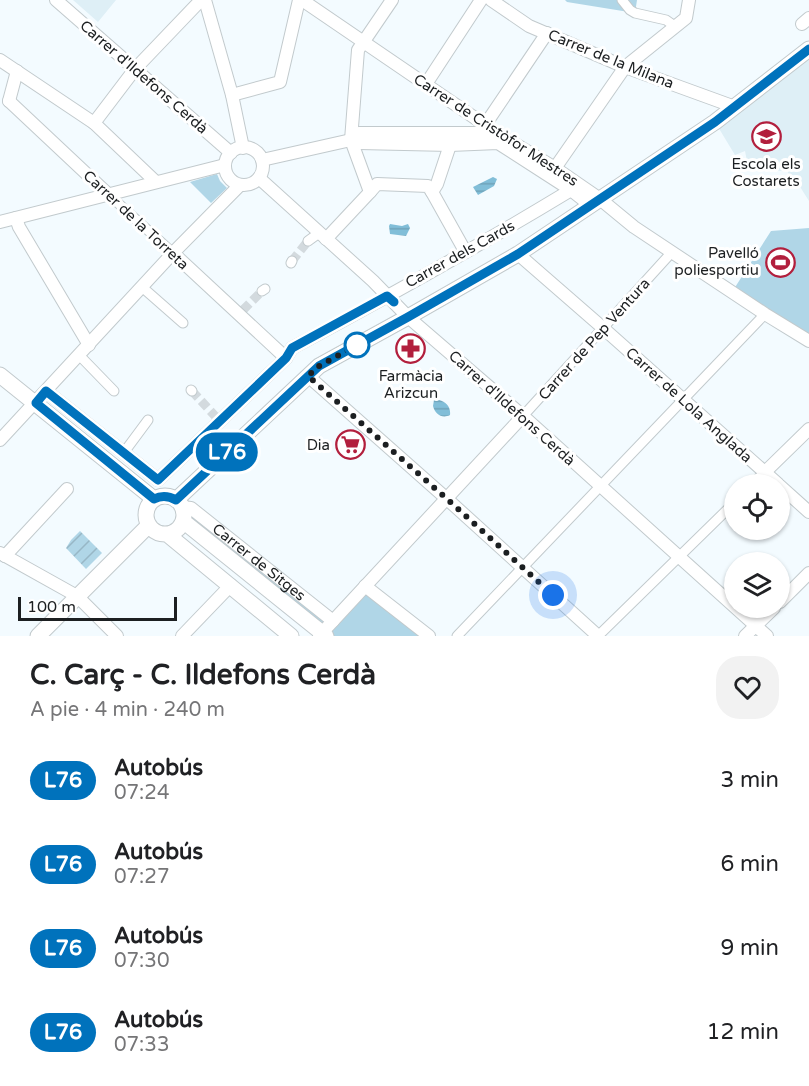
<!DOCTYPE html>
<html lang="es">
<meta charset="utf-8">
<style>
:root{--surface:#fff;--page:#f2f2f2;--text:#202124;--muted:#757577}
body{margin:0;font-family:"Varela Round",sans-serif;background:var(--page);color:var(--text);height:100vh;display:flex;flex-direction:column;font-size:22px;white-space:nowrap}
*{box-sizing:border-box;margin:0}
p{font-size:20px;color:var(--muted)}
.icon{flex:none;width:33px;height:33px;fill:none;stroke:currentColor;stroke-width:2;stroke-linecap:round;stroke-linejoin:round}
.map{position:relative;height:636px;overflow:hidden}
.side{display:flex;flex-direction:column;background:var(--surface);flex:1}
.side>*{flex:none}
.badge{padding:0 12px;border-radius:20px;font-size:21px;line-height:39px}
.fabs{position:absolute;left:724px;top:474px;display:grid;gap:12px}
.fabs a{display:grid;place-items:center;width:66px;height:66px;border-radius:50%;background:var(--surface);box-shadow:0 2px 4px #0004;font-size:30px}
.scale{position:absolute;left:18px;bottom:15px;width:159px;box-sizing:border-box;padding-left:6px;border:3px solid #1c1f21;border-top:0;font-size:16px;line-height:21px;white-space:nowrap;color:#1c1f21;-webkit-text-stroke:4px #fff;paint-order:stroke}
.you{position:absolute;width:30px;height:30px;margin:-15px;border:4px solid #fff;border-radius:50%;background:#1a73e8;box-shadow:0 0 0 9px #1a73e833}
.map>.badge{position:absolute;translate:-50% -50%;box-shadow:0 0 0 3px #fff}
.round{display:grid;place-items:center;flex:none;width:63px;height:63px;border-radius:24px;background:var(--page)}
.headline{display:flex;align-items:center;justify-content:space-between;height:102px;padding:0 30px}
h1{font-size:28px;font-weight:700;line-height:45px}
ul{padding:0;list-style:none}
li{display:flex;align-items:center;gap:18px;height:84px;padding:0 30px}
li div{flex:1}
li b{display:block;font-size:22px}
li em{font-style:normal}
li .badge{min-width:66px;font-weight:700;text-align:center}
.map>svg:first-child{display:block}
.built{fill:#deeff6}
.park{fill:#b0d6e7}
.garden{fill:url(#garden-furrows)}
.water{fill:url(#water-rules)}
.lines{fill:none;stroke-linecap:round;stroke-linejoin:round}
.pedestrian-tunnel{stroke:#d3dade;stroke-width:9;stroke-dasharray:9 4.5;stroke-linecap:butt}
.pedestrian-casing{stroke:#c2cacd;stroke-width:11}
.minor-casing{stroke:#c2cacd;stroke-width:14}
.tertiary-casing{stroke:#c2cacd;stroke-width:17}
.pedestrian{stroke:#fff;stroke-width:9}
.minor{stroke:#fff;stroke-width:12}
.tertiary{stroke:#fff;stroke-width:15}
.line-casing{stroke:#fff;stroke-width:14}
.line{stroke:#0072bc;stroke-width:9}
.walk{stroke:#1c1f21;stroke-width:6;stroke-dasharray:0 10.8}
.stop-dot{fill:#fff;stroke:#0072bc;stroke-width:3}
.labels{text-anchor:middle;stroke-width:6;stroke-linejoin:round;paint-order:stroke}
.street-label{font-size:15px;fill:#1c1f21;stroke:#fff}
.poi-label{font-size:15px;fill:#1c1f21;stroke:#fff}
</style>
<div class="map">
<svg width="809" height="636" viewBox="0 0 809 636">
<defs>
<pattern id="garden-furrows" width="10" height="10" patternUnits="userSpaceOnUse" patternTransform="scale(1.5)"><rect width="10" height="10" fill="#b0d6e7"/><path d="M-1 1l2-2M0 10L10 0M9 11l2-2" fill="none" stroke="#97b7c6"/></pattern>
<pattern id="water-rules" width="6" height="5" patternUnits="userSpaceOnUse" patternTransform="scale(1.5)"><rect width="6" height="5" fill="#81bed8"/><path d="M0 2.5h6" fill="none" stroke="#6fa3b9"/></pattern>
</defs>
<rect width="100%" height="100%" fill="#f3fbff"/>
<path class="built" d="M73 0H116L98 22Z
M809 49V201L797 182 795 183 787 171 752 170 750 160 747 161 745 151 735 155 715 122Z"/>
<path class="park" d="M565 0H637L635 13 567 2Z
M217 174 220 181 227 188 211 203 190 182Z
M809 228V341L732 292 771 231Z
M188 510 328 621 323 627 188 518Z
M365 590 422 636H334L328 631Z"/>
<path class="garden" d="M80 531 102 553 86 569 66 548 71 540Z"/>
<path class="water" d="M493 177 497 179 494 186 478 195 473 187Z
M390 224 402 226 408 224 410 228 406 236 390 234 389 226Z
M434 400H439C446 402 451 407 450 415 442 419 435 414 433 406Z"/>
<g class="lines">
<path class="pedestrian-tunnel" d="M292 261 308 241
M243 310 262 291
M192 391 216 417"/>
<defs>
<path id="pedestrian" d="M622 0 630 10 635 13 666 20 676 27
M108 194 173 253
M308 241 319 233
M291 263 292 261
M142 287 183 323
M262 291 265 289
M79 355 114 391
M191 390 192 391
M523 416 672 252
M125 451 148 420
M752 484 765 472
M457 636 765 314
M598 636 735 502"/>
<g id="minor">
<path d="M56 0 231 153"/>
<path d="M205 0 232 95 243 148"/>
<path d="M302 0 497 133 555 168 600 199 634 227 765 314 809 341"/>
<path d="M491 0 529 26 625 67 735 107"/>
<path d="M802 24 809 18"/>
<path d="M0 60 94 123 156 182"/>
<path d="M426 84 481 0"/>
<path d="M232 95 280 82 299 0"/>
<path d="M9 101 108 194"/>
<path d="M9 101 17 71"/>
<path d="M94 123 135 69 201 0"/>
<path d="M485 125 547 33"/>
<path d="M351 140 359 143 450 145 498 143 571 190 590 205"/>
<path d="M450 145 437 184 432 192 465 251"/>
<circle cx="244" cy="166" r="19"/>
<path d="M262 160 351 140 359 133H497"/>
<path d="M555 168 625 67 686 18 689 0"/>
<path d="M259 178 373 281 408 317 523 416 767 636"/>
<path d="M370 192 377 184 428 186 432 192"/>
<path d="M16 218 19 227 89 345"/>
<path d="M0 222 225 165"/>
<path d="M326 239 370 192 351 140 358 50 392 0"/>
<path d="M173 253 286 358"/>
<path d="M518 254 603 328 778 484"/>
<path d="M308 376 447 499 598 636"/>
<path d="M46 391 158 480 286 358 292 348C386 298 480 245 571 190"/>
<path d="M0 440 173 253 240 185"/>
<path d="M765 472 809 429"/>
<path d="M780 486 809 512"/>
<path id="s1" d="M182 507 191 508 333 621"/>
<path d="M0 553 77 596 117 636"/>
<path d="M5 556 67 489"/>
<path d="M365 586 429 636"/>
<path d="M780 602 809 573"/>
<path d="M182 636 231 585"/>
<path d="M319 636 523 416"/>
<path d="M745 636 774 608"/>
</g>
<path id="tertiary" d="M0 375 154 499
M146 515a19 19 0 1 1 38 0a19 19 0 1 1-38 0Z
M176 500 319 366 408 317 518 254 715 122 809 49
M183 521 326 636
M167 534 291 636
M38 636 149 525"/>
</defs>
<use href="#pedestrian" class="pedestrian-casing"/>
<use href="#minor" class="minor-casing"/>
<use href="#tertiary" class="tertiary-casing"/>
<use href="#pedestrian" class="pedestrian"/>
<use href="#minor" class="minor"/>
<use href="#tertiary" class="tertiary"/>
</g>
<g class="lines">
<defs>
<path id="line" d="M394 302 387 296 292 348 286 358 158 480 46 391 36 403 154 499C162 495 169 496 176 500L319 366 408 317 518 254 715 122 809 49"/>
</defs>
<use href="#line" class="line-casing"/>
<use href="#line" class="line"/>
<path class="walk" d="M357 345 319 366 308 376 447 499 553 595"/>
</g>
<defs>
<symbol id="school-ring" viewBox="-11 -11 22 22"><circle r="9.5" fill="#fff" stroke="#b21f3d" stroke-width="1.5"/><path d="M0-5L7-2L0 1L-7-2ZM-4 1L0 2.5L4 1V4Q0 6-4 4Z" fill="#b21f3d"/></symbol>
<symbol id="stadium-ring" viewBox="-11 -11 22 22"><circle r="9.5" fill="#fff" stroke="#b21f3d" stroke-width="1.5"/><path d="M0-5a6.5 5 0 1 0 0 10a6.5 5 0 1 0 0-10ZM-3.5-1.8h7v3.6h-7Z" fill="#b21f3d"/></symbol>
<symbol id="pharmacy-ring" viewBox="-11 -11 22 22"><circle r="9.5" fill="#fff" stroke="#b21f3d" stroke-width="1.5"/><path d="M-2-6h4v4h4v4h-4v4h-4v-4h-4v-4h4Z" fill="#b21f3d"/></symbol>
<symbol id="supermarket-ring" viewBox="-11 -11 22 22"><circle r="9.5" fill="#fff" stroke="#b21f3d" stroke-width="1.5"/><path d="M-6-5.5h2.5l.6 2H6L4.5 2H-2.5L-4.4-4H-6ZM-1.5 3.2a1.3 1.3 0 1 0 .1 0ZM3 3.2a1.3 1.3 0 1 0 .1 0Z" fill="#b21f3d"/></symbol>
</defs>
<g fill-rule="evenodd">
<use href="#school-ring" x="750" y="120" width="33" height="33"/>
<use href="#stadium-ring" x="764" y="246" width="33" height="33"/>
<use href="#pharmacy-ring" x="394" y="332" width="33" height="33"/>
<use href="#supermarket-ring" x="334" y="428" width="33" height="33"/>
</g>
<circle class="stop-dot" cx="357" cy="345" r="12"/>
<g class="labels">
<g class="street-label">
<text transform="translate(611 59) rotate(22)" y="5">Carrer de la Milana</text>
<text transform="translate(144 77) rotate(41)" y="5">Carrer d'Ildefons Cerdà</text>
<text transform="translate(496 130) rotate(33)" y="5">Carrer de Cristòfor Mestres</text>
<text transform="translate(136 220) rotate(43)" y="5">Carrer de la Torreta</text>
<text transform="translate(460 254) rotate(-29)" y="5">Carrer dels Cards</text>
<text transform="translate(594 339) rotate(-48)" y="5">Carrer de Pep Ventura</text>
<text transform="translate(689 405) rotate(42)" y="5">Carrer de Lola Anglada</text>
<text transform="translate(512 408) rotate(42)" y="5">Carrer d'Ildefons Cerdà</text>
<text dy="5" stroke="none"><textPath href="#s1" startOffset="96">Carrer de Sitges</textPath></text>
</g>
<g class="poi-label">
<text x="766" y="169">Escola els<tspan x="766" dy="17">Costarets</tspan></text>
<text x="759" y="258" text-anchor="end">Pavelló<tspan x="759" dy="17">poliesportiu</tspan></text>
<text x="411" y="381">Farmàcia<tspan x="411" dy="17">Arizcun</tspan></text>
<text x="330" y="450" text-anchor="end">Dia</text>
</g>
</g>
</svg>
<div class="fabs">
<a><svg class="icon" aria-label="locate" viewBox="0 0 24 24"><circle cx="12" cy="12" r="6"/><path d="M12 2v4M12 18v4M2 12h4M18 12h4"/></svg></a>
<a><svg class="icon" aria-label="layers" viewBox="0 0 24 24"><path d="M12 4l9 5-9 5-9-5zM3 14l9 5 9-5"/></svg></a>
</div>
<div class="scale">100 m</div>
<div class="you" style="left:553px;top:595px"></div>
<b class="badge" style="left:227px;top:452px;background:#0072bc;color:#fff">L76</b>
</div>
<section class="side">
<div class="headline"><div><h1>C. Carç - C. Ildefons Cerdà</h1><p>A pie · 4 min · 240 m</p></div><a class="round"><svg class="icon" aria-label="heart" viewBox="0 0 24 24"><path d="M12 20l-8-8c-3-5 5-10 8-4 3-6 11-1 8 4z"/></svg></a></div>
<ul>
<li><span class="badge" style="background:#0072bc;color:#fff">L76</span><div><b>Autobús</b><p>07:24</p></div><em>3 min</em></li>
<li><span class="badge" style="background:#0072bc;color:#fff">L76</span><div><b>Autobús</b><p>07:27</p></div><em>6 min</em></li>
<li><span class="badge" style="background:#0072bc;color:#fff">L76</span><div><b>Autobús</b><p>07:30</p></div><em>9 min</em></li>
<li><span class="badge" style="background:#0072bc;color:#fff">L76</span><div><b>Autobús</b><p>07:33</p></div><em>12 min</em></li>
</ul>
</section>
